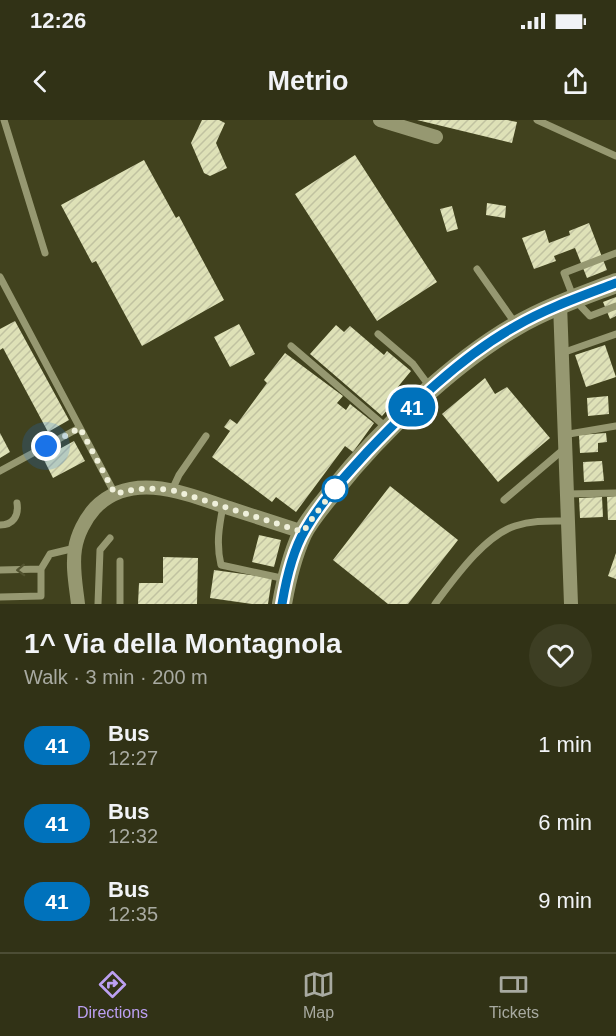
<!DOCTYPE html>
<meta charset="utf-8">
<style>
:root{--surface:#313216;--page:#3d3e23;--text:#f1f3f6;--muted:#a8aaa1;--line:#4c4d35;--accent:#bca0f2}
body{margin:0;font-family:Arial,sans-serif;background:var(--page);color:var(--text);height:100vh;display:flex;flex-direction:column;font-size:22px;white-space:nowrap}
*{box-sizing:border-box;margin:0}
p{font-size:20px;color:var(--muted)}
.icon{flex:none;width:33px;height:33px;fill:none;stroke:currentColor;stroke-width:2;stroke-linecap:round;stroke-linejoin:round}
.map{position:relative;height:484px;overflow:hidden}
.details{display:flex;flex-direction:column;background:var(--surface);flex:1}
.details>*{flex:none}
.badge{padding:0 12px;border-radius:20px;font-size:21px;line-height:39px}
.you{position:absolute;width:30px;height:30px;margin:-15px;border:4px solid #fff;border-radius:50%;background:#1a73e8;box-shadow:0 0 0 9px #1a73e833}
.map>.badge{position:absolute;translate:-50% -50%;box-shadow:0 0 0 3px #fff}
.round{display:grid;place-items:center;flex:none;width:63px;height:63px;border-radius:32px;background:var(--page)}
.headline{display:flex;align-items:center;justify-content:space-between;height:102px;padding:0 24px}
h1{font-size:28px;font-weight:700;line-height:45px}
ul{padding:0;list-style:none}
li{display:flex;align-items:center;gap:18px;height:78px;padding:0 24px}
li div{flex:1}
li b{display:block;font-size:22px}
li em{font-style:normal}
li .badge{min-width:66px;font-weight:700;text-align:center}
.status{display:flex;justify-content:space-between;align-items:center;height:42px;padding:0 30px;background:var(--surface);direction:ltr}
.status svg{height:16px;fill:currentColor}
header{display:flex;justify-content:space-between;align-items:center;height:78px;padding:0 24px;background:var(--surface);font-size:27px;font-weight:700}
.tabs{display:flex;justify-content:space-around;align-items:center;height:84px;border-top:2px solid var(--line);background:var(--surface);font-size:16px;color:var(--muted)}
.tabs a{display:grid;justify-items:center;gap:3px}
.tabs .active{color:var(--accent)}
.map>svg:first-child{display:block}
.building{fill:url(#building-hatch)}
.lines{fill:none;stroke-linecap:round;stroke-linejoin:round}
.service{stroke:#969871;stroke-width:7}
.minor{stroke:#969871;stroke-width:14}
.secondary{stroke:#969871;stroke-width:20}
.oneway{stroke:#52532f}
.line-casing{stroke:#fff;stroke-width:14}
.line{stroke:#0072bc;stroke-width:9}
.walk{stroke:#eff0db;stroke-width:6;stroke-dasharray:0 10.8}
.stop-dot{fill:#fff;stroke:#0072bc;stroke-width:3}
</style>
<div class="status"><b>12:26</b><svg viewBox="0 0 49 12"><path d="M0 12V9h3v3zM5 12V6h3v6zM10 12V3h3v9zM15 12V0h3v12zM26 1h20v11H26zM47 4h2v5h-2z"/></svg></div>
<header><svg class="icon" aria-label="back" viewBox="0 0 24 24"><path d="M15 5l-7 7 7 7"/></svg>Metrio<svg class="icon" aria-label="share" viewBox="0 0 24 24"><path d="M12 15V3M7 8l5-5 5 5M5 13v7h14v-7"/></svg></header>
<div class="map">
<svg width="616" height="484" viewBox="0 0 616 484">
<defs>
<pattern id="building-hatch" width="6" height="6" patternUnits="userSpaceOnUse" patternTransform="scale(1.5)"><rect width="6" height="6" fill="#dee1b7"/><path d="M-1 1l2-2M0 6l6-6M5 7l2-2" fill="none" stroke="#c0c2a0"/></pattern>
</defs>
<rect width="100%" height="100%" fill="#41421e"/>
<path class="building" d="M202 0H219L225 3 216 23 227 48 210 56 204 53 191 23Z
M417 0H507L517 2 512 23Z
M355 35 437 162 377 201 295 74Z
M144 40 176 98 179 96 224 180 142 226 96 141 92 143 61 85Z
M487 83 506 86 505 98 486 95Z
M452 86 458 109 447 112 440 89Z
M589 103 607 150 587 158 575 128 554 136 556 141 534 149 522 118 545 110 549 123 570 115 569 111Z
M616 177V196L610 199 603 182Z
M15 201 69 300 48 312 3 228 0 230V209Z
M239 204 255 234 230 247 214 217Z
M336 205 344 212 350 206 384 235 387 231 411 251 392 274 397 279 382 296 310 234Z
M605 225 616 257 586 267 575 235Z
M285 233 343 276 337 283 346 290 350 284 374 303 353 332 345 326 296 392 276 377 272 382 212 337 230 311 224 307 230 299 237 304 267 263 264 260Z
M485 258 495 274 507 267 550 318 498 362 442 294Z
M608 276 609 294 588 296 587 278Z
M0 313 10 332 0 338Z
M606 313 607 322 598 323V332L580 333 579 315Z
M74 321 85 341 53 358 43 338Z
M602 341 604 361 584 362 583 342Z
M390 366 458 420 408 484H388L333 440Z
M616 376V400H608L607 377Z
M602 377 603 397 580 398 579 378Z
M259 415 281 420 274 447 252 442Z
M616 433V459L608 456Z
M163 437 198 438 197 484H138L139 463H163Z
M214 450 272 458 268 484H252L210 478Z"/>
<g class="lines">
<path class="service" d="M4 0 45 133
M537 0 616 36
M616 133 564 153 574 179 590 196 616 186
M477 149 515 203
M0 157 115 374
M378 214 413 244 430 267
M291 226 387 308
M562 233 616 214
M563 315 616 306
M0 351 79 308
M172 370 179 355 206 316
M567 374 616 373
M504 380 564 329
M223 386C219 407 216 424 221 445L286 459
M0 405C13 405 19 396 17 383
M0 450 41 449
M0 477 41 476V449L50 434 75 428
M98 484 100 430 110 418
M120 484V441
M435 484C454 459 484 416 515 406 533 400 549 401 567 401"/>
<path class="minor" d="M380 0 436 17
M560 184 571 484
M78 484C76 466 72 447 75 429 77 415 85 399 95 388 132 350 187 374 229 388 254 396 278 404 303 412"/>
<path class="secondary" d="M282 484C286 461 292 436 302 414 310 398 323 384 334 370 379 313 453 242 516 206 547 188 582 176 616 163"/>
</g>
<defs><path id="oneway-chevron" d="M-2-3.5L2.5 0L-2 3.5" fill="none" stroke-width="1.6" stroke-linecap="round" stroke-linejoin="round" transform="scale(1.5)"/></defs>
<use class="oneway" href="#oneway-chevron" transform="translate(21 450) rotate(178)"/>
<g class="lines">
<defs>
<path id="line" d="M282 484C286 460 292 432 305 410 321 382 345 356 367 332 411 286 460 237 516 206 547 188 582 176 616 163"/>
</defs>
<use href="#line" class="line-casing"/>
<use href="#line" class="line"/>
<path class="walk" d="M46 326 80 308 115 374C135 368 151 368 172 370L303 412 314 396 335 369"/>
</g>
<circle class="stop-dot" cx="335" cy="369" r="12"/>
</svg>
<div class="you" style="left:46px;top:326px"></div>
<b class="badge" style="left:412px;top:287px;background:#0072bc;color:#fff">41</b>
</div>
<section class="details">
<div class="headline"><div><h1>1^ Via della Montagnola</h1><p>Walk · 3 min · 200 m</p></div><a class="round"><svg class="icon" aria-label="heart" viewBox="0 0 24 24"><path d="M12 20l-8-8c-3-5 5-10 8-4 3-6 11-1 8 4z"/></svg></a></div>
<ul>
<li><span class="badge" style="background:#0072bc;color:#fff">41</span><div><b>Bus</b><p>12:27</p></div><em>1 min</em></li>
<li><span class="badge" style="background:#0072bc;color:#fff">41</span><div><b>Bus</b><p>12:32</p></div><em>6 min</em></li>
<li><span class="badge" style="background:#0072bc;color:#fff">41</span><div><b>Bus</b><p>12:35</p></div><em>9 min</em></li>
</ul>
</section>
<nav class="tabs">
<a class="active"><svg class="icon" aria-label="directions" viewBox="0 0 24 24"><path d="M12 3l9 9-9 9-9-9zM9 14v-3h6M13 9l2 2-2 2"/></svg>Directions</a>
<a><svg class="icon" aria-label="map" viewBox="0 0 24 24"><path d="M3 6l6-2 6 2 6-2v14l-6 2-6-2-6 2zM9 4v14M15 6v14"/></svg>Map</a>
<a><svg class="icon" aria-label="tickets" viewBox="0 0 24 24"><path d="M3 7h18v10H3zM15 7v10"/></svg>Tickets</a>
</nav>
